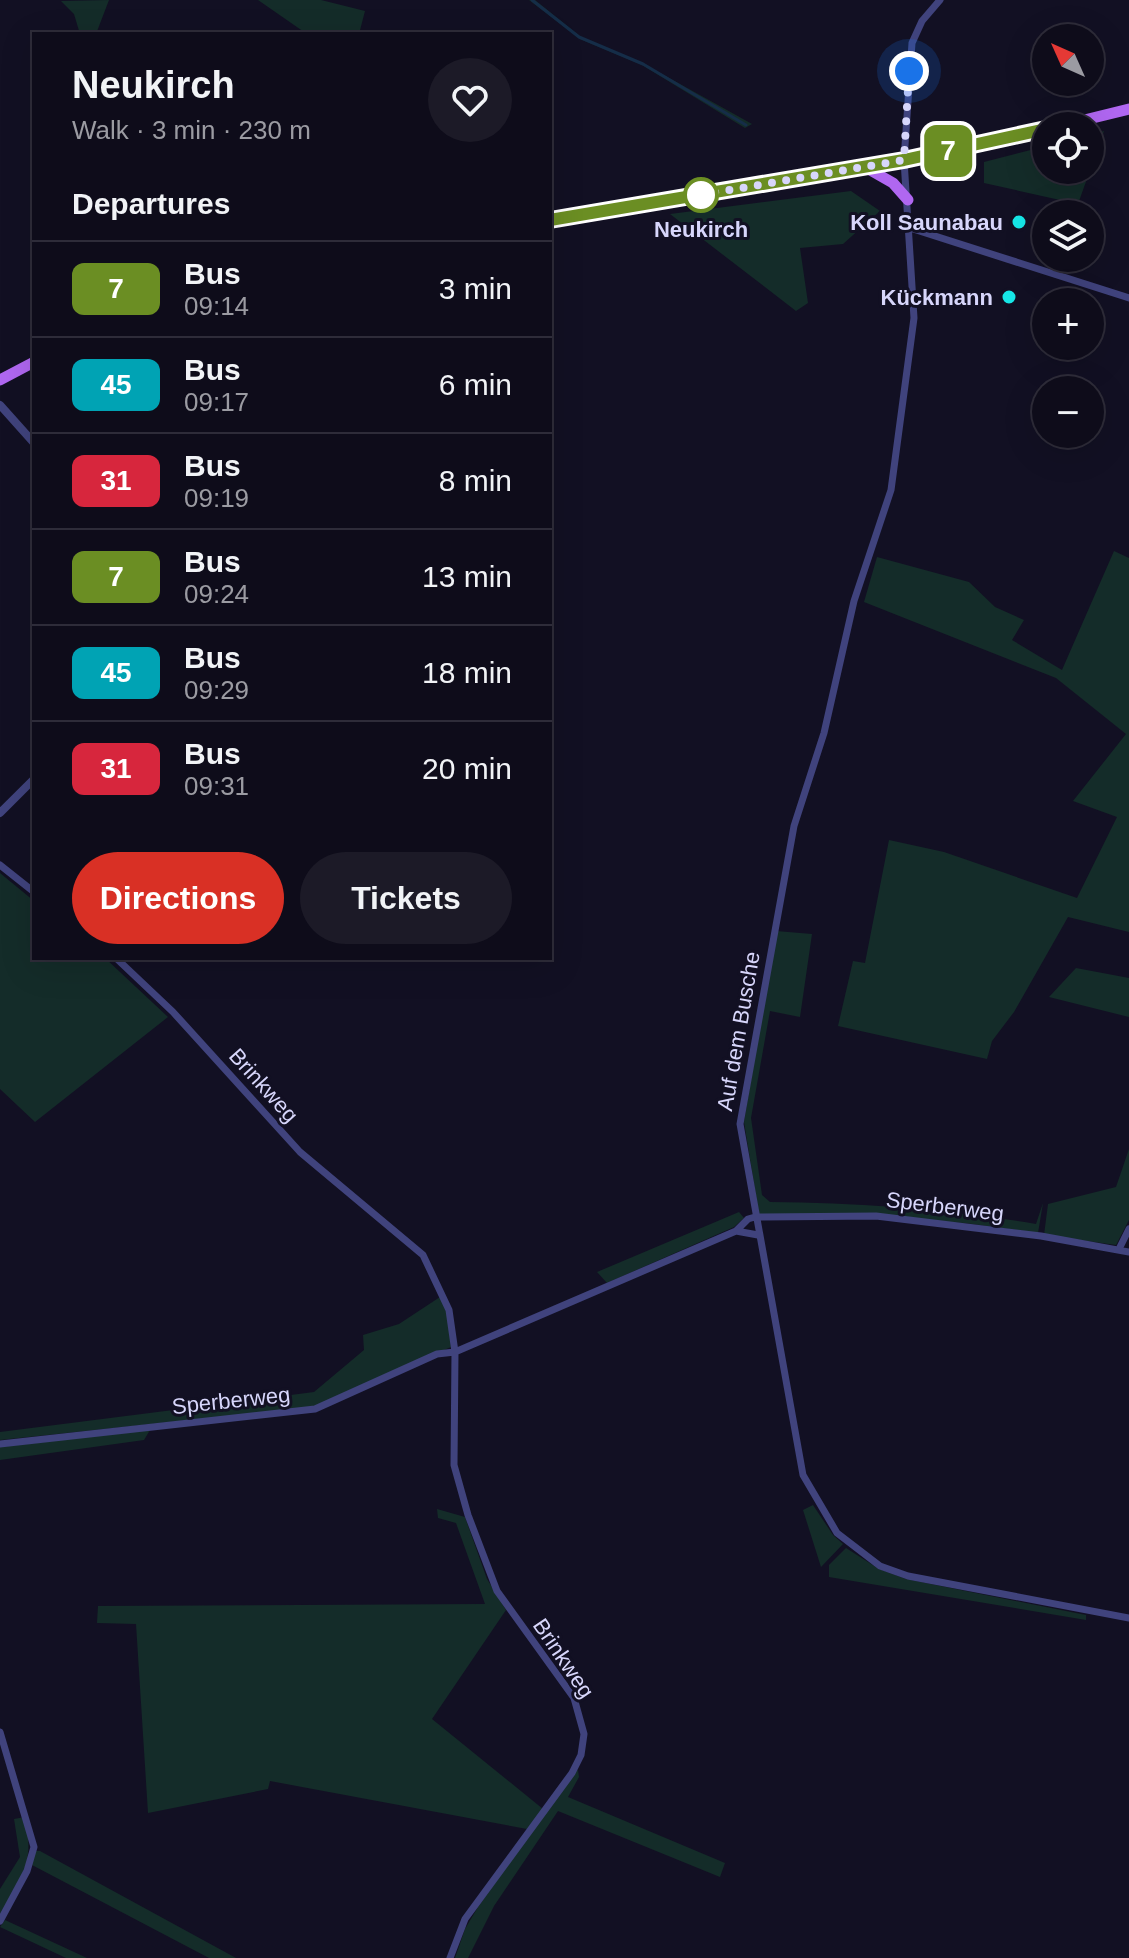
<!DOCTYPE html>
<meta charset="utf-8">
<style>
:root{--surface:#0e0c1a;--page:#1c1a27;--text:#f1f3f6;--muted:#9b9ba2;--line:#2e2c39;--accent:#d93025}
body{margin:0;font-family:Helvetica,sans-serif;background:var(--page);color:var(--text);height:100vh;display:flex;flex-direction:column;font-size:30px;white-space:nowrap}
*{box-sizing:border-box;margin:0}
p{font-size:26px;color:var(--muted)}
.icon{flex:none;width:44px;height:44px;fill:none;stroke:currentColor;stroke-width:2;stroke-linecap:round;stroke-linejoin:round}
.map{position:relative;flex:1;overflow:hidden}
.drawer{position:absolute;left:32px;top:32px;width:520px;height:928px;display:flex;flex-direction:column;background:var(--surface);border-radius:0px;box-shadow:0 8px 32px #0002,0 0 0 2px var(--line)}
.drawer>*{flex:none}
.badge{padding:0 16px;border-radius:12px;font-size:28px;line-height:52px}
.needle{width:52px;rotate:315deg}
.controls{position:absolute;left:1032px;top:24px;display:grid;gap:16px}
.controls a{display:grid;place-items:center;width:72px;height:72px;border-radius:50%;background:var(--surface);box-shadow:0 8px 32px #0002,0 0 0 2px var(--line);font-size:40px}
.you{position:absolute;width:40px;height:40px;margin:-20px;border:6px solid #fff;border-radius:50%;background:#1a73e8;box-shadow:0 0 0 12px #1a73e833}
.map>.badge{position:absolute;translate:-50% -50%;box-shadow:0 0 0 4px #fff}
h2{padding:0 40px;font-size:30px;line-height:72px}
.round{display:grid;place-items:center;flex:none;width:84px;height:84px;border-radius:42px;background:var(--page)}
.headline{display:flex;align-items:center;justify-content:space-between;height:136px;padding:0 40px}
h1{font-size:38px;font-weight:700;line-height:60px}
.cta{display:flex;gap:16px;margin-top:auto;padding:16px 40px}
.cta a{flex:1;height:92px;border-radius:48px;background:var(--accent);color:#fff;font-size:32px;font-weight:700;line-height:92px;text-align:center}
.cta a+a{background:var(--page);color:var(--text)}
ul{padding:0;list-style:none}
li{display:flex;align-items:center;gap:24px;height:96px;padding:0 40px;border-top:2px solid var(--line)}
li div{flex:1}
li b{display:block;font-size:30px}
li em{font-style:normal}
li .badge{min-width:88px;font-weight:700;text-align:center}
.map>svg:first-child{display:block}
.green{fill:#142c29}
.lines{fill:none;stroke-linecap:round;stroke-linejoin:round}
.stream{stroke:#152d48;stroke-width:3}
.minor{stroke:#40437d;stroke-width:7}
.tertiary{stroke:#40437d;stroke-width:8}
.primary{stroke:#b067f1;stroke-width:11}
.line-casing{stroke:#fff;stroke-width:18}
.line{stroke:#6b8e23;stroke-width:12}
.walk{stroke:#d7d6fb;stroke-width:8;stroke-dasharray:0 14.4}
.stop-dot{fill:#fff;stroke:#6b8e23;stroke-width:4}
.poi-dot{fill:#16e6e7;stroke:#121023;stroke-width:3}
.labels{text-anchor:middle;stroke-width:6;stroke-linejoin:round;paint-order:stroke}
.poi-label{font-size:22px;font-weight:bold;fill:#d7d6fb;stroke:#121023;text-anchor:end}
.stop-label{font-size:22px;font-weight:bold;fill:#d7d6fb;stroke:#121023}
.street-label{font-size:22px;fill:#d7d6fb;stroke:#121023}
</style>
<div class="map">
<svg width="1129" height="1958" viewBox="0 0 1129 1958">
<rect width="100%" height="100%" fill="#121023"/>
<path class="green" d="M109 0 96 34H80L74 14 61 1Z
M258 0H321L365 11 359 34H307Z
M529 0H535L581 37 644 64 752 124 745 128 642 65 580 39Z
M1104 131 1078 204 984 183V162L1046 146V170H1090V135Z
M851 191 880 211 843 244 800 248 808 303 796 311 670 214Z
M1114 551 1129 558V932L1068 917 1014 1012 992 1041 987 1059 838 1026 853 961 865 963 889 840 944 852 1077 898 1117 817 1073 801 1126 734 1056 678 864 602 877 557 969 582 995 607 1024 620 1012 640 1062 670Z
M0 873 34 901V958H105L168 1017 35 1122 0 1089Z
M776 931 812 934 800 1017 770 1011 751 1118 762 1195 770 1202C860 1203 947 1209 1036 1224L1043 1203 1038 1233 965 1223 759 1214 744 1122Z
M1076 968 1129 978V1017L1049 997Z
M1129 1149V1220L1116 1245 1044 1235 1048 1204 1116 1187Z
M739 1212 744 1218 734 1227 607 1283 597 1272Z
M440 1297 447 1311 451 1347 314 1407 0 1440V1432L314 1392 364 1350 363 1335 399 1324Z
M150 1430 144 1440 0 1460V1447Z
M813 1505 833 1535 843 1544 821 1567 803 1510Z
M437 1509 465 1517 487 1579 506 1610 432 1719 543 1809 527 1829 270 1781 268 1789 148 1813 136 1624 97 1623 98 1606 485 1604 456 1523 438 1518Z
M846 1548 879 1569 906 1579 1086 1615V1620L829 1577V1565Z
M578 1770 579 1777 568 1797 725 1863 720 1877 558 1811 494 1906 468 1958H455L465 1929 478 1907 572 1773Z
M25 1817C35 1864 22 1876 0 1916V1889L20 1857 14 1819Z
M35 1851H40L236 1958H209L32 1865Z
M5 1920 87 1958H66L0 1927Z"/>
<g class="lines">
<path class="stream" d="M532 0 579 37 643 64 746 125"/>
<path class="minor" d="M940 0 922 21 912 43 904 160 914 318 891 490 854 601 824 733 794 826 740 1124 803 1475 837 1533 880 1566 908 1576 1129 1618
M910 228 1129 298
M0 865 34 892
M116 958 173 1012 300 1152 423 1255 449 1310 455 1352 454 1465 468 1515 497 1591 574 1698 584 1734 581 1755 572 1773 465 1919 450 1958
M736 1231 758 1235
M1119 1249 1129 1229
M0 1444 315 1409 437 1354 455 1352 736 1231 748 1219 755 1217 876 1216 1041 1236 1129 1252
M0 1732 34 1847 27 1871 0 1921"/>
<path class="tertiary" d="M0 405 34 443
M0 813 34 779"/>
<path class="primary" d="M1060 126 1129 109
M865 167 893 183 908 200
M550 220 904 160 1046 129
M0 380 34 362"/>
</g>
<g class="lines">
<defs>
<path id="line" d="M550 220 904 160 1046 129"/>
</defs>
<use href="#line" class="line-casing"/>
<use href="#line" class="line"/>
<path class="walk" d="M701 195 904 160 909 71"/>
</g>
<circle class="stop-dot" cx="701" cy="195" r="16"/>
<g class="poi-dot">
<circle cx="1019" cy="222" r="8"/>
<circle cx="1009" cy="297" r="8"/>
</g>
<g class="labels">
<g class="poi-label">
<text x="1003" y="230">Koll Saunabau</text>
<text x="993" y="305">Kückmann</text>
</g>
<g class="stop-label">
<text x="701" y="237">Neukirch</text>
</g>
<g class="street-label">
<text transform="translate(738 1031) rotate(-80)" y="8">Auf dem Busche</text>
<text transform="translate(264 1085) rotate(48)" y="8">Brinkweg</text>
<text transform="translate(945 1206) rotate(7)" y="8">Sperberweg</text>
<text transform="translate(231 1400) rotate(-6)" y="8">Sperberweg</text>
<text transform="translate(564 1658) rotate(56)" y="8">Brinkweg</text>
</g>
</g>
</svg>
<div class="controls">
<a><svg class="needle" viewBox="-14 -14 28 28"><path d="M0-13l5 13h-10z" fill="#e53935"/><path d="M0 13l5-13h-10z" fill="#9b9ba2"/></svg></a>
<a><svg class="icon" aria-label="locate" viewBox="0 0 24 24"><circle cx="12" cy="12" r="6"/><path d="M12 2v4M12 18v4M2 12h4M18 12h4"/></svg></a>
<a><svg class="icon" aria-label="layers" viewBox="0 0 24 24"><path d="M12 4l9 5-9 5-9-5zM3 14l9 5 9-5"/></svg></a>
<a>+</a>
<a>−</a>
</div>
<div class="you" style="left:909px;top:71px"></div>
<b class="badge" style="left:948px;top:151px;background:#6b8e23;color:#fff">7</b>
<section class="drawer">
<div class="headline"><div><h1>Neukirch</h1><p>Walk · 3 min · 230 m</p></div><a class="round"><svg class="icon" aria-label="heart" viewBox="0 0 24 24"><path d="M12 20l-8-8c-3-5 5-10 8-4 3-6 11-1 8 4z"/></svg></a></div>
<h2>Departures</h2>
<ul>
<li><span class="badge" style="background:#6b8e23;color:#fff">7</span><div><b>Bus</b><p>09:14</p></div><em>3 min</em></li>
<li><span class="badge" style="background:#00a3b4;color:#fff">45</span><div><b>Bus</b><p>09:17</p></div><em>6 min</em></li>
<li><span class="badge" style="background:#d7263d;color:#fff">31</span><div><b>Bus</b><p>09:19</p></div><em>8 min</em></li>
<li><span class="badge" style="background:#6b8e23;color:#fff">7</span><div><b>Bus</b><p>09:24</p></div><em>13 min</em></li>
<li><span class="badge" style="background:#00a3b4;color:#fff">45</span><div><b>Bus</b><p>09:29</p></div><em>18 min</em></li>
<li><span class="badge" style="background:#d7263d;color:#fff">31</span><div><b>Bus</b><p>09:31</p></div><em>20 min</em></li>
</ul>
<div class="cta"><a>Directions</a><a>Tickets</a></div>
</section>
</div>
